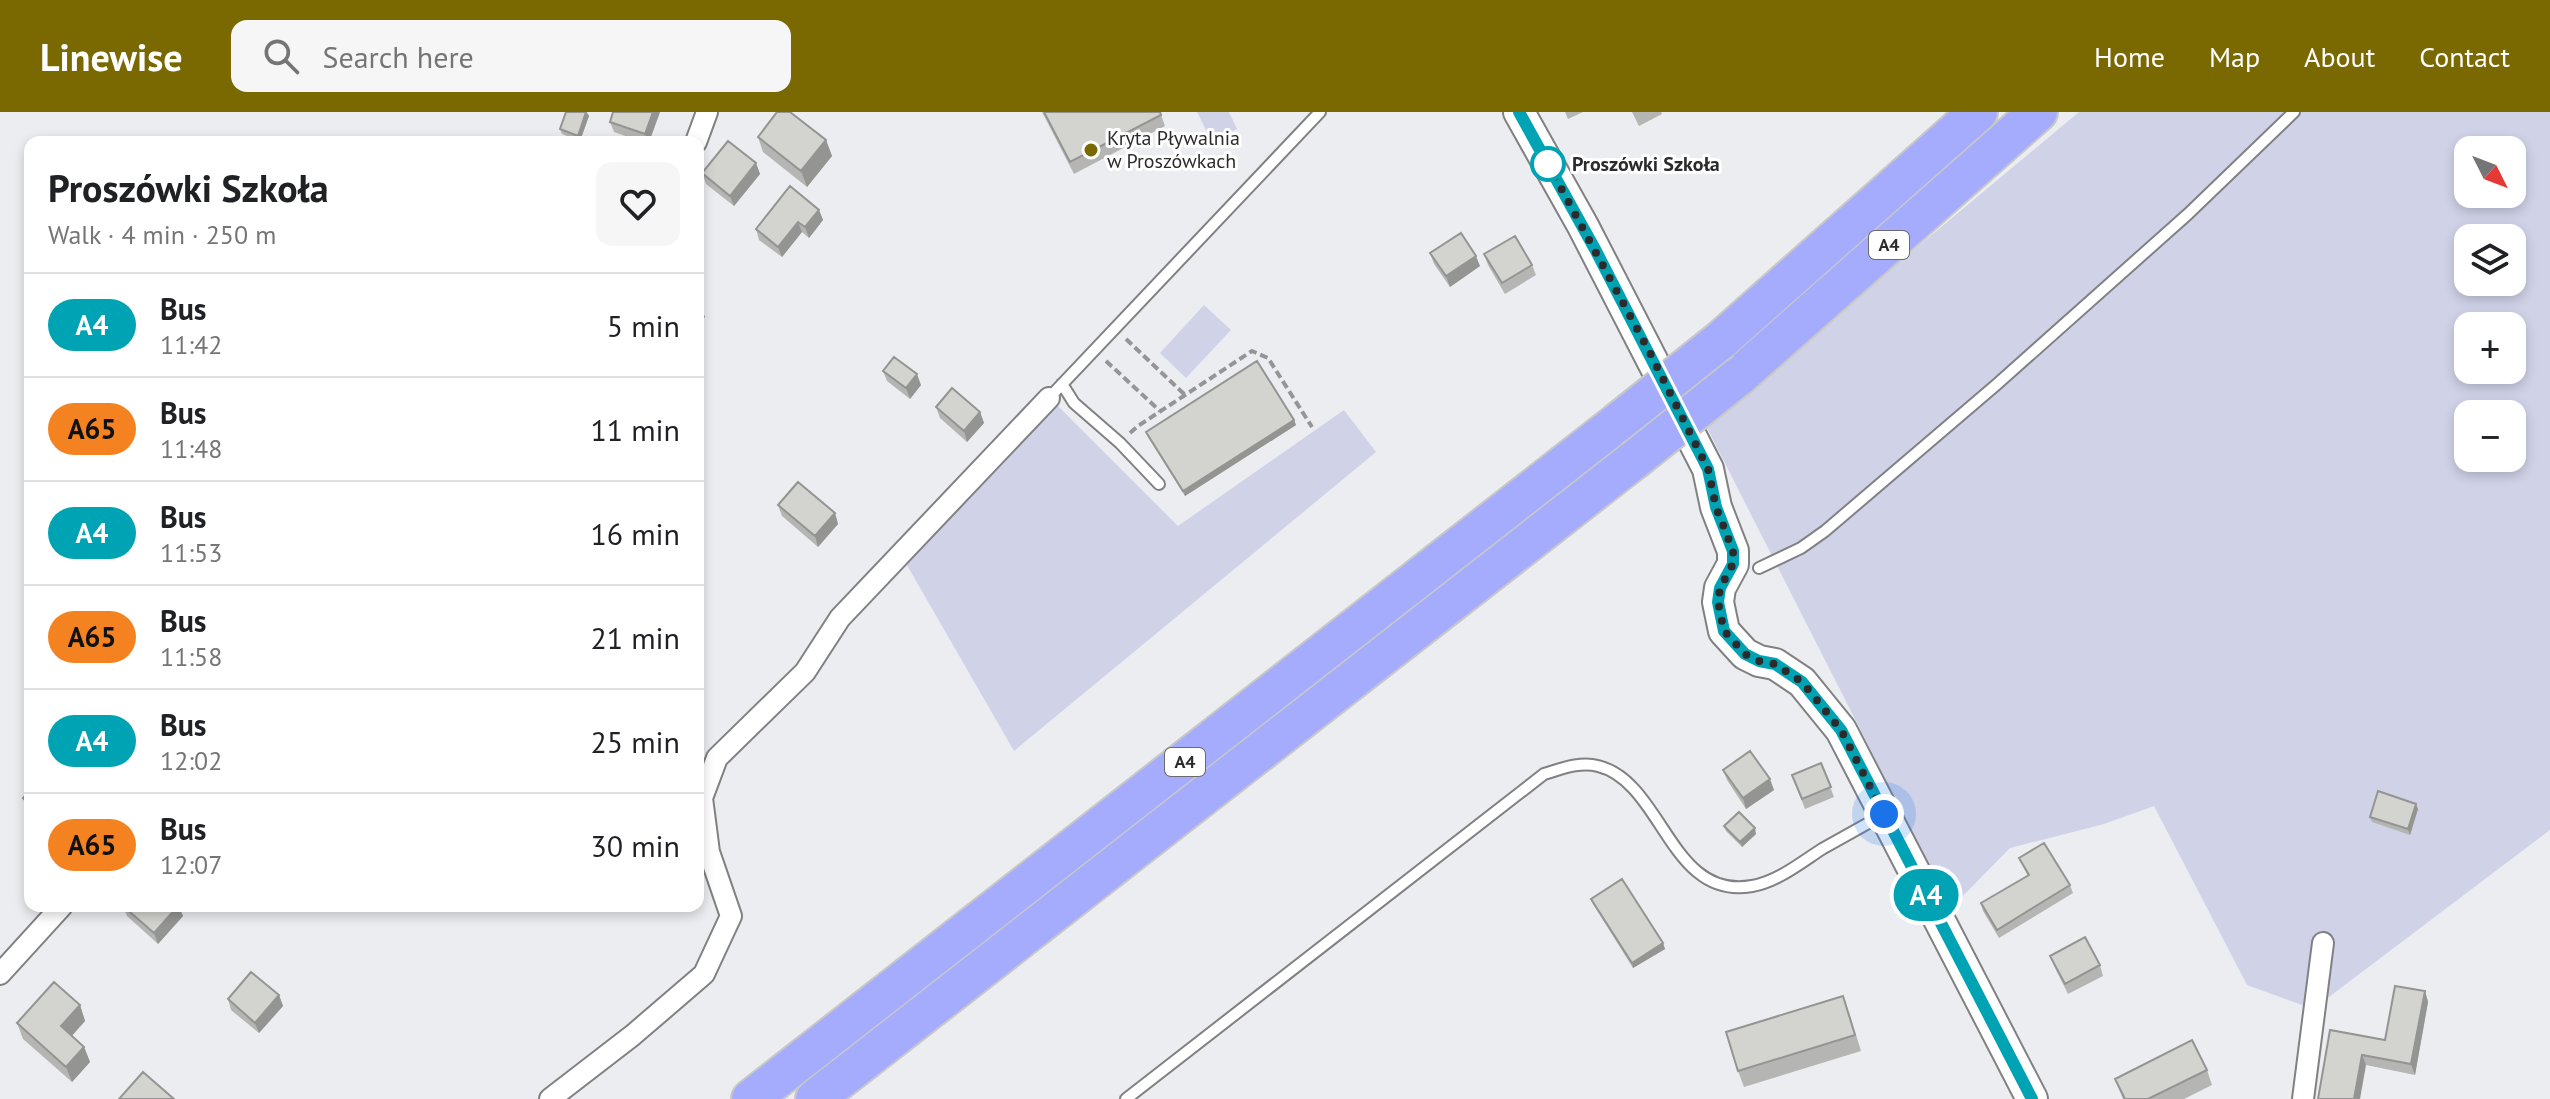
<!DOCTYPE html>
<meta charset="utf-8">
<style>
:root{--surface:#fff;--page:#f6f6f6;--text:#202124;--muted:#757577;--line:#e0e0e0;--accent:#796900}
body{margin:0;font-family:"PT Sans",sans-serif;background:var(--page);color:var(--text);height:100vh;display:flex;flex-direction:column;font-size:30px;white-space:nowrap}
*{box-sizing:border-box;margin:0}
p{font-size:26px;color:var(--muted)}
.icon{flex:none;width:44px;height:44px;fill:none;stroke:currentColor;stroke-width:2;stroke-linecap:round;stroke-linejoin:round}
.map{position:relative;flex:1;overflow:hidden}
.side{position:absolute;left:24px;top:24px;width:680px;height:776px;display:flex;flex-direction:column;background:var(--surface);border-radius:16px;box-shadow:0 4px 12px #0003}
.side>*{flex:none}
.badge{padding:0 16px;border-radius:26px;font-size:28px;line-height:52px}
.needle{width:52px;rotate:132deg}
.controls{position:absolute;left:2454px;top:24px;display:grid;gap:16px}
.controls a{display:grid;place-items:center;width:72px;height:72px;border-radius:16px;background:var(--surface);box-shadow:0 4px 12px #0003;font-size:40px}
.you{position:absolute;width:40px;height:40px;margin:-20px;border:6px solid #fff;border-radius:50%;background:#1a73e8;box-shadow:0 0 0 12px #1a73e833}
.map>.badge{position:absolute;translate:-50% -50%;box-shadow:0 0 0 4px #fff}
.round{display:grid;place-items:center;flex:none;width:84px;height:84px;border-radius:16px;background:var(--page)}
.headline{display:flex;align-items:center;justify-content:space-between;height:136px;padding:0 24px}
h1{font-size:38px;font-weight:800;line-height:60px}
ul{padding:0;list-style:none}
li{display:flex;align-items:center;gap:24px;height:104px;padding:0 24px;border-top:2px solid var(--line)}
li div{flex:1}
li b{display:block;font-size:30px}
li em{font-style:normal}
li .badge{min-width:88px;font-weight:700;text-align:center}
header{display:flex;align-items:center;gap:48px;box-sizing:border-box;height:112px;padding:0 40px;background:var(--accent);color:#fff}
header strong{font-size:38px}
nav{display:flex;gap:44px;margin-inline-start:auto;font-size:28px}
.search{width:560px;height:72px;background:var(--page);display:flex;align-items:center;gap:20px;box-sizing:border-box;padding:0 28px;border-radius:16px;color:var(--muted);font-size:30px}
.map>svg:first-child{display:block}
.green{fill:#d0d3e8;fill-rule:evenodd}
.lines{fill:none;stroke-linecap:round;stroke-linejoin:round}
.service-casing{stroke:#818184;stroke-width:14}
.minor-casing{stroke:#818184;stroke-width:24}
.secondary-casing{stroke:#818184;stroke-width:34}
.motorway-casing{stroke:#c8c8c8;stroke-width:42}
.path{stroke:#959597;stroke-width:4;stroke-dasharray:8 4;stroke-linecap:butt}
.service{stroke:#fff;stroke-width:10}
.minor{stroke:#fff;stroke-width:20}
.secondary{stroke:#fff;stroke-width:30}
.motorway{stroke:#a5acfe;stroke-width:38}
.motorway-bridge-casing{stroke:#c8c8c8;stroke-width:42;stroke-linecap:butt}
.motorway-bridge{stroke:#a5acfe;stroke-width:38}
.wall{fill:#b5b5b3}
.shaded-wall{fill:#949492}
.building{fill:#d3d3d0;stroke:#949492;stroke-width:2}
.line-casing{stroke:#fff;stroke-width:18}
.line{stroke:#00a3b4;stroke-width:12}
.walk{stroke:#2b2b2c;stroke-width:8;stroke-dasharray:0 14.4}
.poi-dot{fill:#796900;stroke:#fff;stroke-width:3}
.stop-dot{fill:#fff;stroke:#00a3b4;stroke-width:4}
.labels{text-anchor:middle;stroke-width:6;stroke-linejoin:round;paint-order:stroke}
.shield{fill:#fff;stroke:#6b6b6b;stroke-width:2}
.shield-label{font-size:18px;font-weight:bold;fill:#2b2b2c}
.poi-label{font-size:20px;fill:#2b2b2c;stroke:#fff;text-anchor:start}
.stop-label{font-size:20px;font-weight:bold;fill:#2b2b2c;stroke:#fff;text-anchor:start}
</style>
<header>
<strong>Linewise</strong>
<div class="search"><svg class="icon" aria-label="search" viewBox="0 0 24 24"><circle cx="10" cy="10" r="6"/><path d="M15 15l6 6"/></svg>Search here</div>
<nav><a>Home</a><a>Map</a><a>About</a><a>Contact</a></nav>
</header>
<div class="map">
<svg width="2550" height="987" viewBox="0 0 2550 987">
<rect width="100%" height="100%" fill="#ecedf0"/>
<path class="green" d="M1197 0H1229L1237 17 1212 30Z
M2079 0H2550V718L2313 897 2247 873 2154 694 2104 712 2010 736 1951 796 1705 312ZM2468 38H2512V82H2468ZM2468 126H2512V170H2468ZM2468 214H2512V258H2468ZM2468 302H2512V346H2468Z
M1204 193 1231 218 1186 266 1160 241Z
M1052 288 1178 414 1344 298 1376 340 1014 639 904 448Z"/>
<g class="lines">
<defs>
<path id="service" d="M1062 272 1074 291 1120 331 1159 372
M1049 286 1320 0
M1759 456 1801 436 1825 419 1996 273 2188 102 2294 0
M1126 987 1544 662C1561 657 1580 649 1598 654 1663 670 1670 789 1752 774 1777 770 1802 750 1822 737 1842 726 1861 715 1881 704"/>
<path id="minor" d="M696 30 707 0
M0 862 62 794
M550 987 633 923 704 862 731 804 709 740 702 686 717 646 805 560 840 506 1049 286
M2303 987 2323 831"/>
<path id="secondary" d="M1519 0 1583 114 1708 357 1716 395 1733 439V452L1720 476 1718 490 1724 519 1745 542 1759 549 1775 552 1802 570 1841 618 2032 987"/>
<path id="motorway" d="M1721 228 1978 0
M1738 265 2038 0
M751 987 1617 311
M815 987 1634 348"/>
</defs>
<use href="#service" class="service-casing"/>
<use href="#minor" class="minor-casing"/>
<use href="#secondary" class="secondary-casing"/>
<use href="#motorway" class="motorway-casing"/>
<path class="path" d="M1126 227 1185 283
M1106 249 1160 299
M1130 321 1138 314 1252 239 1268 246 1312 315"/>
<use href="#service" class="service"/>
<use href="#minor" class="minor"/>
<use href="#secondary" class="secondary"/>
<use href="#motorway" class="motorway"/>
<defs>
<path id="motorway-bridge" d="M1617 311 1721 228
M1634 348 1738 265"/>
</defs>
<use href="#motorway-bridge" class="motorway-bridge-casing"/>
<use href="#motorway-bridge" class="motorway-bridge"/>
</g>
<path class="wall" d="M566 0H587L589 4 580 29 562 22 560 17Z
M613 0H660L649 30H642L614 20 610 10Z
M1042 0H1160L1165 14 1074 62Z
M1565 0H1583L1568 7Z
M1632 0H1661L1662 2 1639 14Z
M758 25 826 28 832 44 807 75 763 40Z
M756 51 760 62 734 94 706 72 702 61Z
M819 98 823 108 809 126 802 120 782 145 759 128 756 117Z
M1430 141 1480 154 1450 175 1434 152Z
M1484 142 1532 153 1536 163 1505 182 1488 153Z
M883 259 921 273 910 287 887 269Z
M936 295 980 300 984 311 967 330 940 306Z
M1294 308 1296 313 1185 384 1148 325 1146 320Z
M778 393 835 401 838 412 818 435 782 404Z
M1821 651 1834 685 1805 697 1792 663Z
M1723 658 1774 678 1746 697 1727 668Z
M30 679V700L27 697 23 686Z
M2418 697 2410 723 2372 710 2370 705Z
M1724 714 1756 722 1742 735 1726 719Z
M2019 746 2070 773 2073 781 1999 826 1983 799 1981 791 2028 764Z
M1591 787 1663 831 1665 837 1633 856 1593 792Z
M123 794H179L183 804 158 832 127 804Z
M2050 844 2100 853 2103 864 2068 882 2054 854Z
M2425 879 2428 890 2415 963 2366 953 2330 918 2385 928Z
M279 883 283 894 259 921 231 898 228 887Z
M80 893 85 909 72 924 84 935 90 950 72 970 23 927 17 911Z
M1849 900 1861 939 1744 975 1738 959Z
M2207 958 2212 973 2184 987H2123L2115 967Z"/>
<path class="shaded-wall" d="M586 0 589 4 580 29 578 24Z
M653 0H660L649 30H648L645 22Z
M826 28 832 44 807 75 801 59Z
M756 51 760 62 734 94 730 84Z
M819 98 823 108 809 126 805 115Z
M798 110 802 120 782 145 778 135Z
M1476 144 1480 154 1450 175 1446 164Z
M699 190 705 205 698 213V191Z
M917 262 921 273 910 287 906 276Z
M980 300 984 311 967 330 964 319Z
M1294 308 1296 313 1185 384 1183 379Z
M835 401 838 412 818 435 815 424Z
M1770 667 1774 678 1746 697 1743 686Z
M2416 692 2418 697 2410 723 2408 717Z
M1755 716 1756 722 1742 735 1740 730Z
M178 794 183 804 158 832 154 821Z
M1663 831 1665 837 1633 856 1632 851Z
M2425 879 2428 890 2415 963 2411 952Z
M279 883 283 894 259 921 255 911Z
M80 893 85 909 66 930 61 914Z
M84 935 90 950 72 970 66 955Z
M2362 943 2366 953 2360 987H2354Z"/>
<path class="building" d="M566 0H586L578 24 560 17Z
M613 0H653L645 22 610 10Z
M777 0H790L826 28 801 59 758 25Z
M1044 0H1160L1161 3 1070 50Z
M728 29 756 51 730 84 702 61Z
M790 74 819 98 805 115 798 110 778 135 756 117Z
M1461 121 1476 144 1446 164 1430 141Z
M1515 124 1532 153 1502 171 1484 142Z
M894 245 917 262 906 276 883 259Z
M1257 249 1294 308 1183 379 1146 320Z
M952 276 980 300 964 319 936 295Z
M798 370 835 401 815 424 778 393Z
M1750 639 1770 667 1743 686 1723 658Z
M1821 651 1831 675 1802 687 1792 663Z
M30 679V693L23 686Z
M2378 679 2416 692 2408 717 2370 705Z
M1739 700 1755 716 1740 730 1724 714Z
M2044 731 2070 773 1997 818 1981 791 2029 763 2019 746Z
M1622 767 1663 831 1632 851 1591 787Z
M123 794H178L154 821Z
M2085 825 2100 853 2065 872 2050 844Z
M251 860 279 883 255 911 228 887Z
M54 870 80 893 61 914 84 935 66 955 17 911Z
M2395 874 2425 879 2411 952 2362 943 2354 987H2318L2330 918 2385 928Z
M1843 884 1855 923 1738 959 1726 920Z
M2192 928 2207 958 2148 987H2125L2115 967Z
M143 960 174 987H119Z"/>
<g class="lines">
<defs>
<path id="line" d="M1519 0 1596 139 1708 357 1716 395 1733 439V452L1720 476 1718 490 1724 519 1745 542 1759 549 1775 552 1802 570 1841 618 2032 987"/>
</defs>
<use href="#line" class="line-casing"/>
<use href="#line" class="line"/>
<path class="walk" d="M1548 52 1649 239 1708 357 1716 395 1733 439V452L1720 476 1718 490 1724 519 1745 542 1759 549 1775 552 1802 570 1841 618 1884 702"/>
</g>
<circle class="poi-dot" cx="1091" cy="38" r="8"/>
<circle class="stop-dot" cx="1548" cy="52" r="16"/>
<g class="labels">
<g class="shield">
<rect x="1869" y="119" width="40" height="28" rx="6"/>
<rect x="1165" y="636" width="40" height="28" rx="6"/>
</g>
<g class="shield-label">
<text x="1889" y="139">A4</text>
<text x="1185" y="656">A4</text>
</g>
<g class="poi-label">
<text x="1107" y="33">Kryta Pływalnia<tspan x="1107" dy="23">w Proszówkach</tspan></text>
</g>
<g class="stop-label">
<text x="1572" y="59">Proszówki Szkoła</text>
</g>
</g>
</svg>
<div class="controls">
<a><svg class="needle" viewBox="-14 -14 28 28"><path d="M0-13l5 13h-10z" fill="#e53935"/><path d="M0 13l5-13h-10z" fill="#757577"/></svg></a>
<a><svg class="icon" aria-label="layers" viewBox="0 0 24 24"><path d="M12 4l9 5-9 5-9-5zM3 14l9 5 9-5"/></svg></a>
<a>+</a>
<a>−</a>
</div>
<div class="you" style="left:1884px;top:702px"></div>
<b class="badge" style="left:1926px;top:783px;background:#00a3b4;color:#fff">A4</b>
<section class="side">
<div class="headline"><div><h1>Proszówki Szkoła</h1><p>Walk · 4 min · 250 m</p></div><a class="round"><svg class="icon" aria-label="heart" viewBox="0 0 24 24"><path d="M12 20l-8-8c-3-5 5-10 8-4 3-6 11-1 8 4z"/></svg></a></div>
<ul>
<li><span class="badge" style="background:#00a3b4;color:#fff">A4</span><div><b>Bus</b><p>11:42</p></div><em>5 min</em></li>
<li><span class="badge" style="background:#f58220;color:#111">A65</span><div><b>Bus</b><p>11:48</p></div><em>11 min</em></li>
<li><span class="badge" style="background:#00a3b4;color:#fff">A4</span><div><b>Bus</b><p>11:53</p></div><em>16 min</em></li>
<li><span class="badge" style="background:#f58220;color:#111">A65</span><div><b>Bus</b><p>11:58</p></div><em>21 min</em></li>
<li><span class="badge" style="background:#00a3b4;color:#fff">A4</span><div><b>Bus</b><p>12:02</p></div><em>25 min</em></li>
<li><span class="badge" style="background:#f58220;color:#111">A65</span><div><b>Bus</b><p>12:07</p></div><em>30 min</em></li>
</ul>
</section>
</div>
